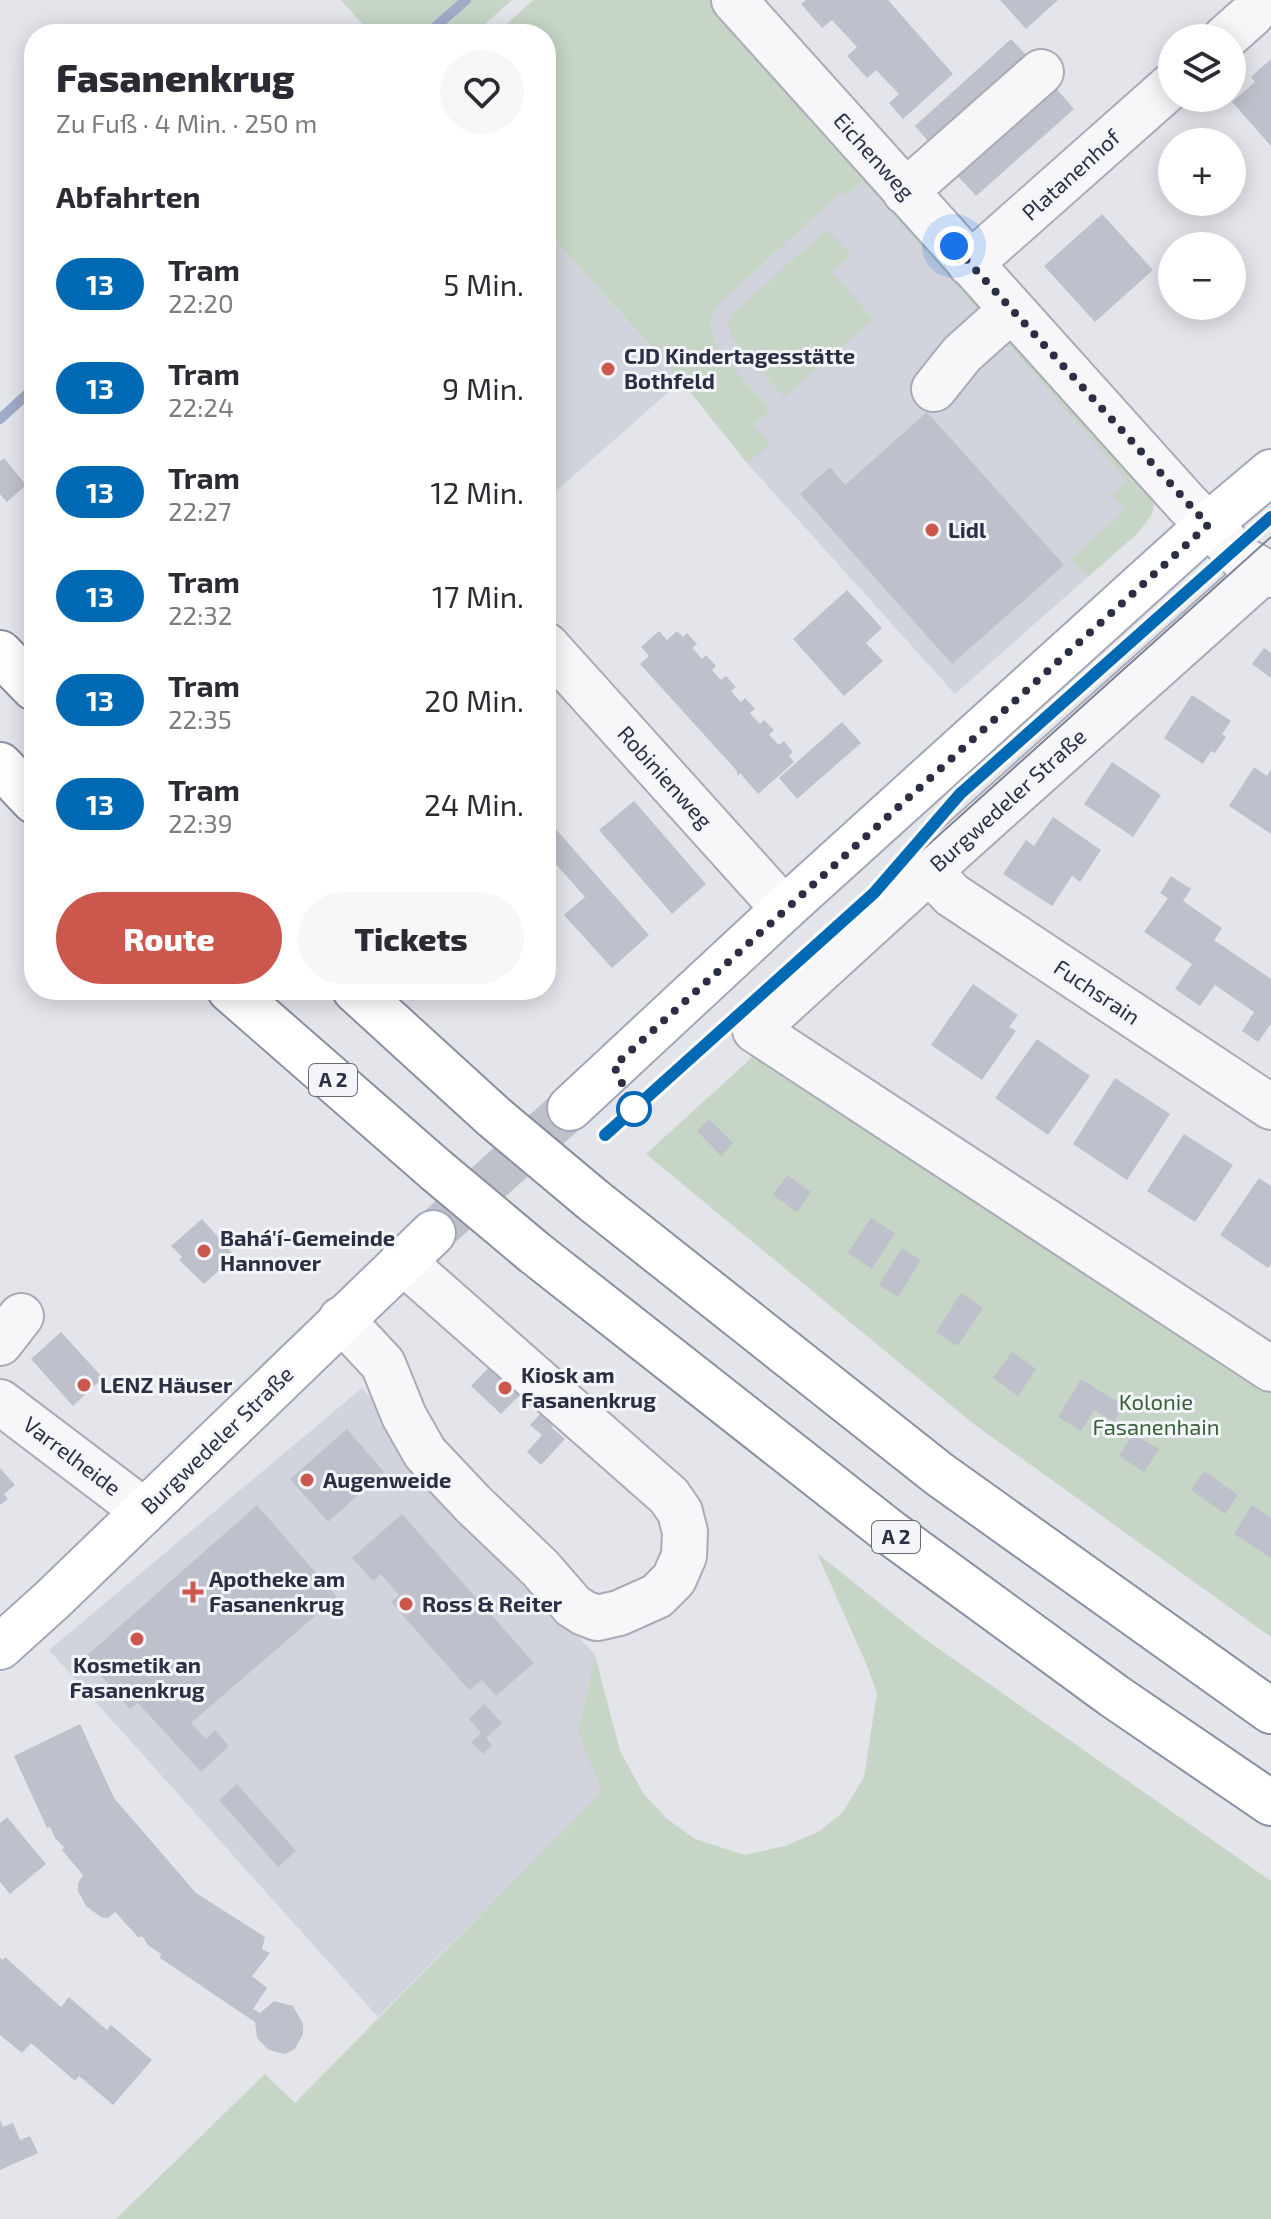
<!DOCTYPE html>
<html lang="de">
<meta charset="utf-8">
<style>
:root{--surface:#fff;--page:#f7f7f7;--text:#2b2b33;--muted:#7c7c81;--accent:#cc574d}
body{margin:0;font-family:"Exo 2",sans-serif;background:var(--page);color:var(--text);height:100vh;display:flex;flex-direction:column;font-size:30px;white-space:nowrap}
*{box-sizing:border-box;margin:0}
p{font-size:26px;color:var(--muted)}
.icon{flex:none;width:44px;height:44px;fill:none;stroke:currentColor;stroke-width:2;stroke-linecap:round;stroke-linejoin:round}
.map{position:relative;flex:1;overflow:hidden}
.side{position:absolute;left:24px;top:24px;width:532px;height:976px;display:flex;flex-direction:column;background:var(--surface);border-radius:32px;box-shadow:0 4px 20px #0003}
.side>*{flex:none}
.badge{padding:0 16px;border-radius:26px;font-size:28px;line-height:52px}
.buttons{position:absolute;left:1158px;top:24px;display:grid;gap:16px}
.buttons a{display:grid;place-items:center;width:88px;height:88px;border-radius:50%;background:var(--surface);box-shadow:0 4px 20px #0003;font-size:40px}
.you{position:absolute;width:40px;height:40px;margin:-20px;border:6px solid #fff;border-radius:50%;background:#1a73e8;box-shadow:0 0 0 12px #1a73e833}
.map>.badge{position:absolute;translate:-50% -50%;box-shadow:0 0 0 4px #fff}
h2{padding:0 32px;font-size:30px;line-height:72px}
.round{display:grid;place-items:center;flex:none;width:84px;height:84px;border-radius:42px;background:var(--page)}
.head{display:flex;align-items:center;justify-content:space-between;height:136px;padding:0 32px}
h1{font-size:38px;font-weight:800;line-height:60px}
.primary-button{display:flex;gap:16px;margin-top:auto;padding:16px 32px}
.primary-button a{flex:1;height:92px;border-radius:48px;background:var(--accent);color:#fff;font-size:32px;font-weight:800;line-height:92px;text-align:center}
.primary-button a+a{background:var(--page);color:var(--text)}
ul{padding:0;list-style:none}
li{display:flex;align-items:center;gap:24px;height:104px;padding:0 32px}
li div{flex:1}
li b{display:block;font-size:30px}
li em{font-style:normal}
li .badge{min-width:88px;font-weight:700;text-align:center}
.map>svg:first-child{display:block}
.built{fill:#d2d4dd}
.green{fill:#c6d5c5}
.lines{fill:none;stroke-linecap:round;stroke-linejoin:round}
.stream{stroke:#a0abca;stroke-width:10}
.building{fill:#bec0cb}
.major-tunnel{stroke:#bfc1ca;stroke-width:44;stroke-dasharray:44 22;stroke-linecap:butt}
.minor-casing{stroke:#a9abb6;stroke-width:48}
.major-casing{stroke:#a3a7b7;stroke-width:48}
.highway-casing{stroke:#8b8fa2;stroke-width:48}
.minor{stroke:#f7f7fa;stroke-width:44}
.major{stroke:#fff;stroke-width:44}
.highway{stroke:#fff;stroke-width:44}
.tram{stroke:#7d8195;stroke-width:2}
.highway-bridge-casing{stroke:#8b8fa2;stroke-width:48;stroke-linecap:butt}
.highway-bridge{stroke:#fff;stroke-width:44}
.line-casing{stroke:#fff;stroke-width:18}
.line{stroke:#0069b4;stroke-width:12}
.walk{stroke:#2c2f44;stroke-width:8;stroke-dasharray:0 14.4}
.poi-dot{fill:#cc574d;stroke:#f4f5f9;stroke-width:3}
.stop-dot{fill:#fff;stroke:#0069b4;stroke-width:4}
.labels{text-anchor:middle;stroke-width:6;stroke-linejoin:round;paint-order:stroke}
.shield{fill:#f4f5f9;stroke:#686a7a;stroke-width:2}
.shield-label{font-size:20px;font-weight:bold;fill:#2c2f44}
.street-label{font-size:22px;fill:#2c2f44;stroke:#f4f5f9}
.poi-label{font-size:22px;font-weight:bold;fill:#2c2f44;stroke:#f4f5f9;text-anchor:start}
.park-label{font-size:22px;fill:#395f3b;stroke:#f4f5f9}
</style>
<div class="map">
<svg width="1271" height="2219" viewBox="0 0 1271 2219">
<rect width="100%" height="100%" fill="#e4e5eb"/>
<path class="built" d="M866 170 1155 495 1152 514 1138 533 955 694 747 463 681 381 546 500V230L660 357Z
M362 1388 515 1567 595 1655 578 1732 603 1791 378 2017 49 1650Z"/>
<path class="green" d="M341 0H512L474 34H371Z
M533 0H713L980 304 977 309 863 181 846 196 842 192 723 300C718 307 711 314 710 322 708 348 754 390 771 409L754 425 770 444 747 463 681 380 546 230V34H496Z
M827 229 851 255 832 272 873 319 784 397 732 338 728 324 734 312Z
M1013 341 1155 495 1152 514 1138 533 1087 577 1071 558 1125 510 1112 494 1127 480 1006 342Z
M782 1030 1271 1352V1637L975 1425 646 1154Z
M817 1553 922 1637 1271 1881V2219H116L265 2074 295 2103 602 1791 578 1732 595 1655 620 1751 643 1793 666 1818 695 1839 745 1855 785 1846 820 1831 843 1812 864 1777 877 1693 865 1661Z"/>
<g class="lines">
<path class="stream" d="M427 34 466 0
M0 419 34 388"/>
</g>
<path class="building" d="M806 0H888L953 74 903 119 889 103 899 94 876 70 867 78 847 56 857 47 832 20 822 28 801 4Z
M1000 0H1058L1026 29Z
M1011 39 1032 61 935 149 915 126Z
M1271 59V146L1232 102 1255 82 1251 77Z
M1054 86 1074 109 976 196 956 174Z
M1102 214 1153 270 1095 322 1044 266Z
M927 412 1064 565 952 664 800 494 830 467 845 485Z
M4 458 26 485 7 502 0 494V461Z
M847 590 882 628 866 643 883 661 844 696 793 639Z
M659 631 667 640 677 631 683 637 687 633 697 644 692 648 698 654 702 659 706 655 716 666 712 670 721 680 726 676 736 687 731 691 736 697 741 702 745 698 755 709 750 713 755 719 760 724 764 720 774 730 769 735 779 745 784 741 793 752 789 756 794 762 758 794 740 773 737 776V771L640 664 649 656 641 647Z
M1264 648 1271 653V678L1252 664Z
M1192 695 1231 721 1222 734 1226 737 1215 753 1211 751 1203 764 1164 738Z
M842 722 861 743 797 799 779 778Z
M1112 762 1161 795 1133 837 1084 804Z
M1254 767 1267 776 1271 769V834L1229 806Z
M634 801 706 884 672 914 599 830Z
M1053 817 1101 850 1080 882 1072 876 1052 906 1003 874 1026 840 1034 846Z
M546 818 649 935 612 968 564 915 585 897 546 853Z
M1171 876 1191 889 1183 901 1222 928 1214 940 1271 979V1024L1258 1042 1242 1031 1254 1012 1215 985 1200 1006 1175 989 1192 964 1144 932 1168 898 1160 893Z
M973 984 1018 1015 1009 1027 1016 1031 982 1080 931 1045Z
M1037 1039 1090 1076 1048 1135 995 1098Z
M1115 1078 1170 1114 1127 1180 1073 1144Z
M709 1119 733 1143 721 1156 697 1131Z
M1184 1134 1233 1165 1195 1222 1147 1191Z
M787 1175 811 1192 797 1212 773 1195Z
M1259 1178 1271 1186V1264L1268 1268 1220 1235Z
M871 1218 895 1233 872 1269 848 1253Z
M202 1219 235 1256 204 1284 179 1260 182 1257 171 1246Z
M902 1248 921 1260 898 1297 879 1285Z
M961 1293 983 1308 958 1346 936 1332Z
M61 1332 103 1378 73 1406 31 1359Z
M1012 1352 1036 1369 1018 1396 993 1378Z
M495 1361 521 1394 501 1414 471 1386Z
M1081 1379 1124 1406 1114 1422 1094 1410 1081 1431 1058 1417Z
M542 1412 554 1424 551 1427 565 1439 541 1465 527 1452 542 1435 530 1425Z
M347 1429 384 1472 328 1522 290 1479Z
M1133 1434 1159 1449 1144 1472 1119 1456Z
M0 1468 15 1485 4 1494 8 1499 0 1505Z
M1204 1471 1238 1495 1225 1514 1191 1490Z
M257 1505 337 1597 191 1723 206 1739 215 1730 229 1746 201 1772 138 1703 130 1709 85 1657Z
M1252 1505 1271 1518V1558L1234 1534Z
M402 1514 534 1663 496 1696 482 1680 469 1690 391 1602 399 1595 381 1574 373 1581 352 1558Z
M484 1704 502 1723 486 1738 492 1745 483 1754 471 1742 481 1733 469 1719Z
M80 1724 114 1798 196 1893 265 1937 262 1949 270 1953 252 1976 267 1988 253 2009 260 2013 274 2001 293 2006 303 2024V2034L295 2049 285 2054 269 2050 257 2038 255 2022 160 1958 161 1954 149 1946 142 1936 139 1938 115 1912 108 1918 101 1917 86 1906 78 1891V1883L83 1875 62 1850 64 1847 55 1838 50 1827 47 1828 14 1756Z
M237 1784 296 1851 278 1867 219 1800Z
M7 1817 46 1864 10 1894 0 1882V1823Z
M5 1957 61 2007 69 1997 107 2030 111 2025 152 2060 113 2105 79 2076 75 2081 31 2043 22 2053 0 2035V1958L3 1960Z
M0 2120 3 2127 13 2123 20 2140 30 2136 38 2153 0 2170Z"/>
<g class="lines">
<path class="major-tunnel" d="M433 1233 570 1108"/>
<defs>
<path id="minor" d="M734 0 1187 504 1244 560 1271 575
M1225 38 1251 15 1262 0
M905 192 1041 72
M970 264 1172 85
M934 389 962 354 1011 310
M1264 571 929 871 755 1030 1271 1369
M546 645 784 909
M929 871 952 895 1271 1107
M341 1319 383 1364 404 1416 425 1453 473 1504 540 1568 573 1606 584 1613 597 1618 619 1613 657 1596 674 1579 684 1556 685 1532 680 1512 669 1496 402 1261
M0 1343 21 1316
M0 1402 144 1511"/>
<path id="major" d="M570 1108 784 909 1208 525 1271 472
M0 1647 52 1600 433 1233"/>
<path id="highway" d="M0 653 34 688
M0 765 34 801
M230 990 436 1170
M355 990 494 1117
M593 1200 939 1474 1271 1711
M535 1253 891 1533 1114 1696 1271 1803"/>
</defs>
<use href="#minor" class="minor-casing"/>
<use href="#major" class="major-casing"/>
<use href="#highway" class="highway-casing"/>
<use href="#minor" class="minor"/>
<use href="#major" class="major"/>
<use href="#highway" class="highway"/>
<path class="tram" d="M921 839 960 794 1271 517
M605 1135 1271 537"/>
<defs>
<path id="highway-bridge" d="M494 1117 593 1200
M436 1170 535 1253"/>
</defs>
<use href="#highway-bridge" class="highway-bridge-casing"/>
<use href="#highway-bridge" class="highway-bridge"/>
</g>
<g class="lines">
<defs>
<path id="line" d="M605 1135 874 893 960 794 1271 517"/>
</defs>
<use href="#line" class="line-casing"/>
<use href="#line" class="line"/>
<path class="walk" d="M634 1109 614 1066 1208 525 954 246"/>
</g>
<g class="poi-dot">
<circle cx="608" cy="369" r="8"/>
<circle cx="932" cy="530" r="8"/>
<circle cx="204" cy="1251" r="8"/>
<circle cx="84" cy="1385" r="8"/>
<circle cx="505" cy="1388" r="8"/>
<circle cx="307" cy="1480" r="8"/>
<path d="M189 1580h8v8h8v8h-8v8h-8v-8h-8v-8h8z"/>
<circle cx="406" cy="1604" r="8"/>
<circle cx="137" cy="1639" r="8"/>
</g>
<circle class="stop-dot" cx="634" cy="1109" r="16"/>
<g class="labels">
<g class="shield">
<rect x="309" y="1064" width="48" height="32" rx="6"/>
<rect x="872" y="1521" width="48" height="32" rx="6"/>
</g>
<g class="shield-label">
<text x="333" y="1087">A 2</text>
<text x="896" y="1544">A 2</text>
</g>
<g class="street-label">
<text transform="translate(874 156) rotate(48)" y="8">Eichenweg</text>
<text transform="translate(1071 175) rotate(-42)" y="8">Platanenhof</text>
<text transform="translate(665 777) rotate(48)" y="8">Robinienweg</text>
<text transform="translate(1008 800) rotate(-42)" y="8">Burgwedeler Straße</text>
<text transform="translate(1097 992) rotate(34)" y="8">Fuchsrain</text>
<text transform="translate(217 1440) rotate(-44)" y="8">Burgwedeler Straße</text>
<text transform="translate(72 1456) rotate(37)" y="8">Varrelheide</text>
</g>
<g class="poi-label">
<text x="624" y="364">CJD Kindertagesstätte<tspan x="624" dy="25">Bothfeld</tspan></text>
<text x="948" y="538">Lidl</text>
<text x="220" y="1246">Bahá'í-Gemeinde<tspan x="220" dy="25">Hannover</tspan></text>
<text x="521" y="1383">Kiosk am<tspan x="521" dy="25">Fasanenkrug</tspan></text>
<text x="100" y="1393">LENZ Häuser</text>
<text x="323" y="1488">Augenweide</text>
<text x="209" y="1587">Apotheke am<tspan x="209" dy="25">Fasanenkrug</tspan></text>
<text x="422" y="1612">Ross &amp; Reiter</text>
<text x="137" y="1673" text-anchor="middle">Kosmetik an<tspan x="137" dy="25">Fasanenkrug</tspan></text>
</g>
<g class="park-label">
<text x="1156" y="1410">Kolonie<tspan x="1156" dy="25">Fasanenhain</tspan></text>
</g>
</g>
</svg>
<div class="buttons">
<a><svg class="icon" aria-label="layers" viewBox="0 0 24 24"><path d="M12 4l9 5-9 5-9-5zM3 14l9 5 9-5"/></svg></a>
<a>+</a>
<a>−</a>
</div>
<div class="you" style="left:954px;top:246px"></div>
<section class="side">
<div class="head"><div><h1>Fasanenkrug</h1><p>Zu Fuß · 4 Min. · 250 m</p></div><a class="round"><svg class="icon" aria-label="heart" viewBox="0 0 24 24"><path d="M12 20l-8-8c-3-5 5-10 8-4 3-6 11-1 8 4z"/></svg></a></div>
<h2>Abfahrten</h2>
<ul>
<li><span class="badge" style="background:#0069b4;color:#fff">13</span><div><b>Tram</b><p>22:20</p></div><em>5 Min.</em></li>
<li><span class="badge" style="background:#0069b4;color:#fff">13</span><div><b>Tram</b><p>22:24</p></div><em>9 Min.</em></li>
<li><span class="badge" style="background:#0069b4;color:#fff">13</span><div><b>Tram</b><p>22:27</p></div><em>12 Min.</em></li>
<li><span class="badge" style="background:#0069b4;color:#fff">13</span><div><b>Tram</b><p>22:32</p></div><em>17 Min.</em></li>
<li><span class="badge" style="background:#0069b4;color:#fff">13</span><div><b>Tram</b><p>22:35</p></div><em>20 Min.</em></li>
<li><span class="badge" style="background:#0069b4;color:#fff">13</span><div><b>Tram</b><p>22:39</p></div><em>24 Min.</em></li>
</ul>
<div class="primary-button"><a>Route</a><a>Tickets</a></div>
</section>
</div>
